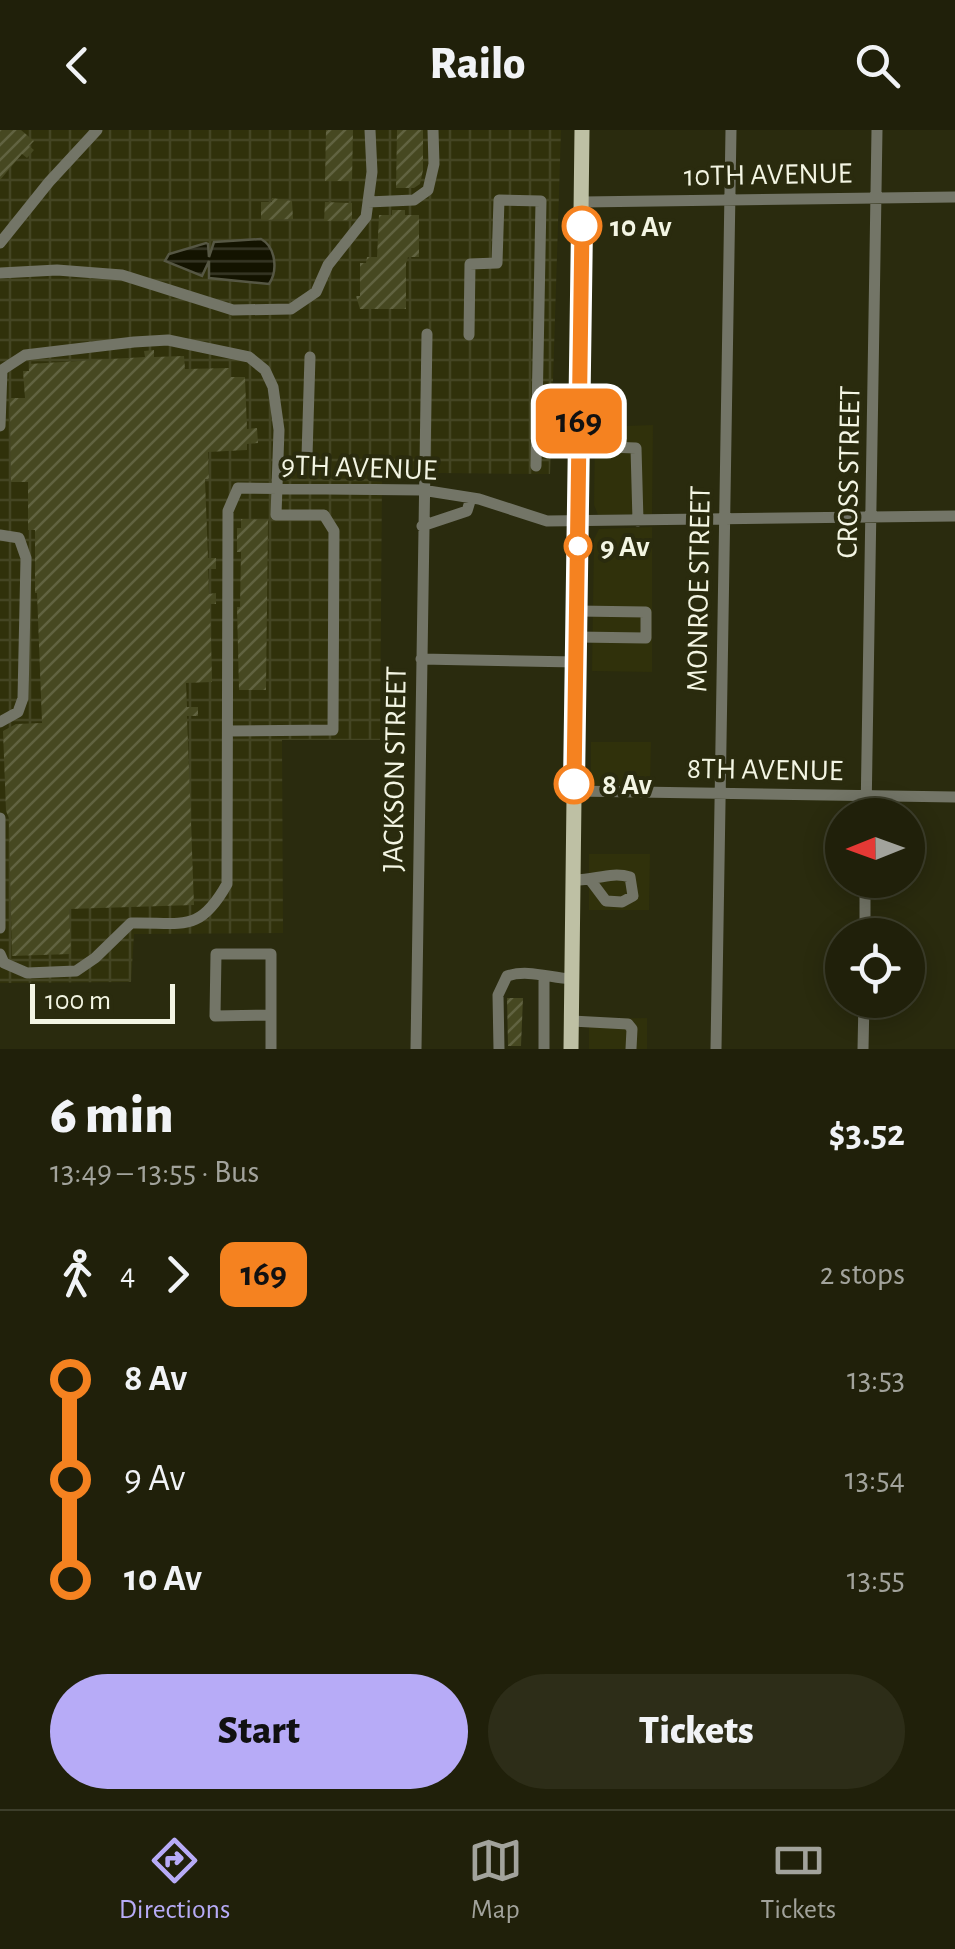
<!DOCTYPE html>
<meta charset="utf-8">
<style>
:root{--surface:#20200a;--page:#2d2d18;--text:#f1f3f6;--muted:#a2a39c;--line:#3d3e2b;--accent:#b7abf7}
body{margin:0;font-family:"Alegreya Sans",sans-serif;background:var(--page);color:var(--text);height:100vh;display:flex;flex-direction:column;font-size:38px;white-space:nowrap}
*{box-sizing:border-box;margin:0}
p{font-size:32px;color:var(--muted)}
.icon{flex:none;width:55px;height:55px;fill:none;stroke:currentColor;stroke-width:2;stroke-linecap:round;stroke-linejoin:round}
.map{position:relative;height:919px;overflow:hidden}
.details{display:flex;flex-direction:column;background:var(--surface);flex:1}
.details>*{flex:none}
.badge{padding:0 20px;border-radius:15px;font-size:35px;line-height:65px}
.needle{width:65px;rotate:269deg}
.controls{position:absolute;left:825px;top:668px;display:grid;gap:20px}
.controls a{display:grid;place-items:center;width:100px;height:100px;border-radius:50%;background:var(--surface);box-shadow:0 5px 25px #0003,0 0 0 2px var(--line);font-size:50px}
.scale{position:absolute;left:30px;bottom:25px;width:145px;box-sizing:border-box;padding-left:10px;border:5px solid #f3f5e3;border-top:0;font-size:28px;line-height:35px;white-space:nowrap;color:#f3f5e3;-webkit-text-stroke:8px #2a2b0e;paint-order:stroke}
.map>.badge{position:absolute;translate:-50% -50%;box-shadow:0 0 0 5px #fff}
.legs{display:flex;align-items:center;gap:15px;height:110px;padding:0 50px;font-size:32px}
.legs p{margin-inline-start:auto}
.overview{display:flex;align-items:center;justify-content:space-between;height:170px;padding:0 50px}
h1{font-size:55px;font-weight:800;line-height:75px}
.cta{display:flex;gap:20px;margin-top:auto;padding:20px 50px}
.cta a{flex:1;height:115px;border-radius:60px;background:var(--accent);color:#111;font-size:40px;font-weight:800;line-height:115px;text-align:center}
.cta a+a{background:var(--page);color:var(--text)}
ul{padding:0 50px;list-style:none}
li{display:flex;align-items:center;gap:35px;height:100px;font-size:38px}
li i{display:grid;place-items:center;width:15px;height:100%;margin:0 12px;background:currentColor}
li i::after{content:'';width:25px;height:25px;margin:-12px;border:8px solid;border-radius:50%;background:var(--surface)}
li p{margin-inline-start:auto}
li:first-child i{background:linear-gradient(#0000 50%,currentColor 0)}
li:last-child i{background:linear-gradient(currentColor 50%,#0000 0)}
header{display:flex;justify-content:space-between;align-items:center;height:130px;padding:0 50px;background:var(--surface);font-size:45px;font-weight:800}
.dock{display:flex;justify-content:space-around;align-items:center;height:140px;border-top:2px solid var(--line);background:var(--surface);font-size:28px;color:var(--muted)}
.dock a{display:grid;justify-items:center;gap:5px}
.dock .selected{color:var(--accent)}
.map>svg:first-child{display:block}
.built{fill:#30310b}
.industrial{fill:url(#industrial-grid)}
.water{fill:url(#water-rules);stroke:#565744;stroke-width:2.5}
.building{fill:url(#building-hatch)}
.lines{fill:none;stroke-linecap:round;stroke-linejoin:round}
.minor{stroke:#737567;stroke-width:11}
.major{stroke:#bec0a4;stroke-width:15}
.line-1-casing{stroke:#fff;stroke-width:22}
.line-1{stroke:#f58220;stroke-width:15}
.stop-1-dot{fill:#fff;stroke:#f58220;stroke-width:5}
.labels{text-anchor:middle;stroke-width:8;stroke-linejoin:round;paint-order:stroke}
.street-label{font-size:30px;fill:#f3f5e3;stroke:#2a2b0e}
.stop-label{font-size:30px;font-weight:bold;fill:#f3f5e3;stroke:#2a2b0e;text-anchor:start}
</style>
<header><svg class="icon" aria-label="back" viewBox="0 0 24 24"><path d="M15 5l-7 7 7 7"/></svg>Railo<svg class="icon" aria-label="search" viewBox="0 0 24 24"><circle cx="10" cy="10" r="6"/><path d="M15 15l6 6"/></svg></header>
<div class="map">
<svg width="955" height="919" viewBox="0 0 955 919">
<defs>
<pattern id="industrial-grid" width="8" height="8" patternUnits="userSpaceOnUse" patternTransform="scale(2.5)"><rect width="8" height="8" fill="#30310b"/><path d="M0 4h8M4 0v8" fill="none" stroke="#444523"/></pattern>
<pattern id="water-rules" width="6" height="5" patternUnits="userSpaceOnUse" patternTransform="scale(2.5)"><rect width="6" height="5" fill="#131300"/><path d="M0 2.5h6" fill="none" stroke="#363625"/></pattern>
<pattern id="building-hatch" width="6" height="6" patternUnits="userSpaceOnUse" patternTransform="scale(2.5)"><rect width="6" height="6" fill="#464821"/><path d="M-1 1l2-2M0 6l6-6M5 7l2-2" fill="none" stroke="#616341"/></pattern>
</defs>
<rect width="100%" height="100%" fill="#2a2b0e"/>
<path class="built" d="M653 295 652 384 598 385 594 375 595 297Z
M652 397V542L592 541 594 409 599 399Z
M591 612H651L650 655H591Z
M589 724H650L649 780H589Z
M647 888V919H589V889Z"/>
<path class="industrial" d="M0 0H561L550 344 438 343 414 347H382L380 610H282L283 803 134 804 131 852 0 853Z"/>
<path class="water" d="M261 109C276 117 278 141 269 154L209 148V131L202 146 165 131 169 124 206 113 208 114 209 127 214 112Z"/>
<path class="building" d="M0 0H21L34 11 29 16 34 20 27 28 22 24 0 50Z
M326 0H353L352 51H325Z
M397 0H423V40L420 54 414 58H396Z
M272 68 292 71 293 89 261 90V72H272Z
M325 72 352 73V90L324 91Z
M392 80H405V85H419V127H408L406 133V179H360L356 166H360V133H366L367 127H377L379 85H392Z
M154 220V227L184 226 185 239 230 238V247H245L247 299 257 298 258 313 247 314V320L208 322 209 349H205L208 428H216V439H208L209 464 216 463V474H210L212 552 186 553 187 577H198V586H187L194 775 69 779 71 824 12 826 9 688 6 681 3 601 16 594 42 593 37 463H35V400H28V352H11L10 268H25L23 241H29V234L145 227 144 221Z
M241 389 268 390 266 560H239L237 477H240L241 422H237V398H241Z
M507 868H523L521 916H508Z"/>
<g class="lines">
<path class="minor" d="M368 72 414 70 428 60 434 34 433 0
M583 72 955 67
M0 113 49 52 97 0
M0 143 57 140 122 145 233 180 291 179 316 162 328 135 366 87 372 42 370 0
M469 205 470 134 497 133 499 70 541 71 536 336
M0 296 2 240 25 225 134 212 168 210 249 227 265 240 273 257 279 300 276 385H324L334 401 333 600 228 601
M579 316 636 318 638 391
M307 326 310 227
M422 396 467 381 471 368
M0 405 19 408 26 428 23 568 18 582 0 592
M577 507 646 508V482L577 481
M421 529 576 532
M574 661 955 667
M866 685 877 0
M0 688V798
M573 750C593 751 611 741 630 747L633 766 622 772 606 771 591 751
M865 805V750
M0 824 4 833 27 843 76 841 95 828 131 793C183 792 199 804 227 754L228 381 238 358 422 360 479 369 547 391 955 386
M270 885 215 886 216 824H271V919
M572 891 628 894 632 899 631 919
M416 919 427 204
M499 919 498 865 507 846C528 839 550 848 572 849
M544 919V848
M716 919 731 0
M863 919 864 870"/>
<path class="major" d="M571 919 582 0"/>
</g>
<g class="lines">
<defs>
<path id="line-1" d="M574 654 582 96"/>
</defs>
<use href="#line-1" class="line-1-casing"/>
<use href="#line-1" class="line-1"/>
</g>
<g class="stop-1-dot">
<circle cx="582" cy="96" r="18"/>
<circle cx="578" cy="416" r="12"/>
<circle cx="574" cy="654" r="18"/>
</g>
<g class="labels">
<g class="street-label">
<text transform="translate(768 44) rotate(-1)" y="10">10TH AVENUE</text>
<text transform="translate(359 337) rotate(2)" y="10">9TH AVENUE</text>
<text transform="translate(848 342) rotate(-89)" y="10">CROSS STREET</text>
<text transform="translate(698 459) rotate(-89)" y="10">MONROE STREET</text>
<text transform="translate(394 639) rotate(-89)" y="10">JACKSON STREET</text>
<text transform="translate(765 639) rotate(1)" y="10">8TH AVENUE</text>
</g>
<g class="stop-label">
<text x="610" y="106">10 Av</text>
<text x="600" y="426">9 Av</text>
<text x="602" y="664">8 Av</text>
</g>
</g>
</svg>
<div class="controls">
<a><svg class="needle" viewBox="-14 -14 28 28"><path d="M0-13l5 13h-10z" fill="#e53935"/><path d="M0 13l5-13h-10z" fill="#a2a39c"/></svg></a>
<a><svg class="icon" aria-label="locate" viewBox="0 0 24 24"><circle cx="12" cy="12" r="6"/><path d="M12 2v4M12 18v4M2 12h4M18 12h4"/></svg></a>
</div>
<div class="scale">100 m</div>
<b class="badge" style="left:579px;top:291px;background:#f58220;color:#111">169</b>
</div>
<section class="details">
<div class="overview"><div><h1>6 min</h1><p>13:49 – 13:55 · Bus</p></div><b>$3.52</b></div>
<div class="legs"><svg class="icon" aria-label="walk" viewBox="0 0 24 24"><circle cx="13" cy="4" r="2"/><path d="M13 8l-2 6 4 7M11 14l-3 7M7 12l3-4h3l4 4"/></svg>4<svg class="icon" aria-label="forward" viewBox="0 0 24 24"><path d="M9 5l7 7-7 7"/></svg><b class="badge" style="background:#f58220;color:#111">169</b><p>2 stops</p></div>
<ul>
<li><i style="color:#f58220"></i><b>8 Av</b><p>13:53</p></li>
<li><i style="color:#f58220"></i><span>9 Av</span><p>13:54</p></li>
<li><i style="color:#f58220"></i><b>10 Av</b><p>13:55</p></li>
</ul>
<div class="cta"><a>Start</a><a>Tickets</a></div>
</section>
<nav class="dock">
<a class="selected"><svg class="icon" aria-label="directions" viewBox="0 0 24 24"><path d="M12 3l9 9-9 9-9-9zM9 14v-3h6M13 9l2 2-2 2"/></svg>Directions</a>
<a><svg class="icon" aria-label="map" viewBox="0 0 24 24"><path d="M3 6l6-2 6 2 6-2v14l-6 2-6-2-6 2zM9 4v14M15 6v14"/></svg>Map</a>
<a><svg class="icon" aria-label="tickets" viewBox="0 0 24 24"><path d="M3 7h18v10H3zM15 7v10"/></svg>Tickets</a>
</nav>
